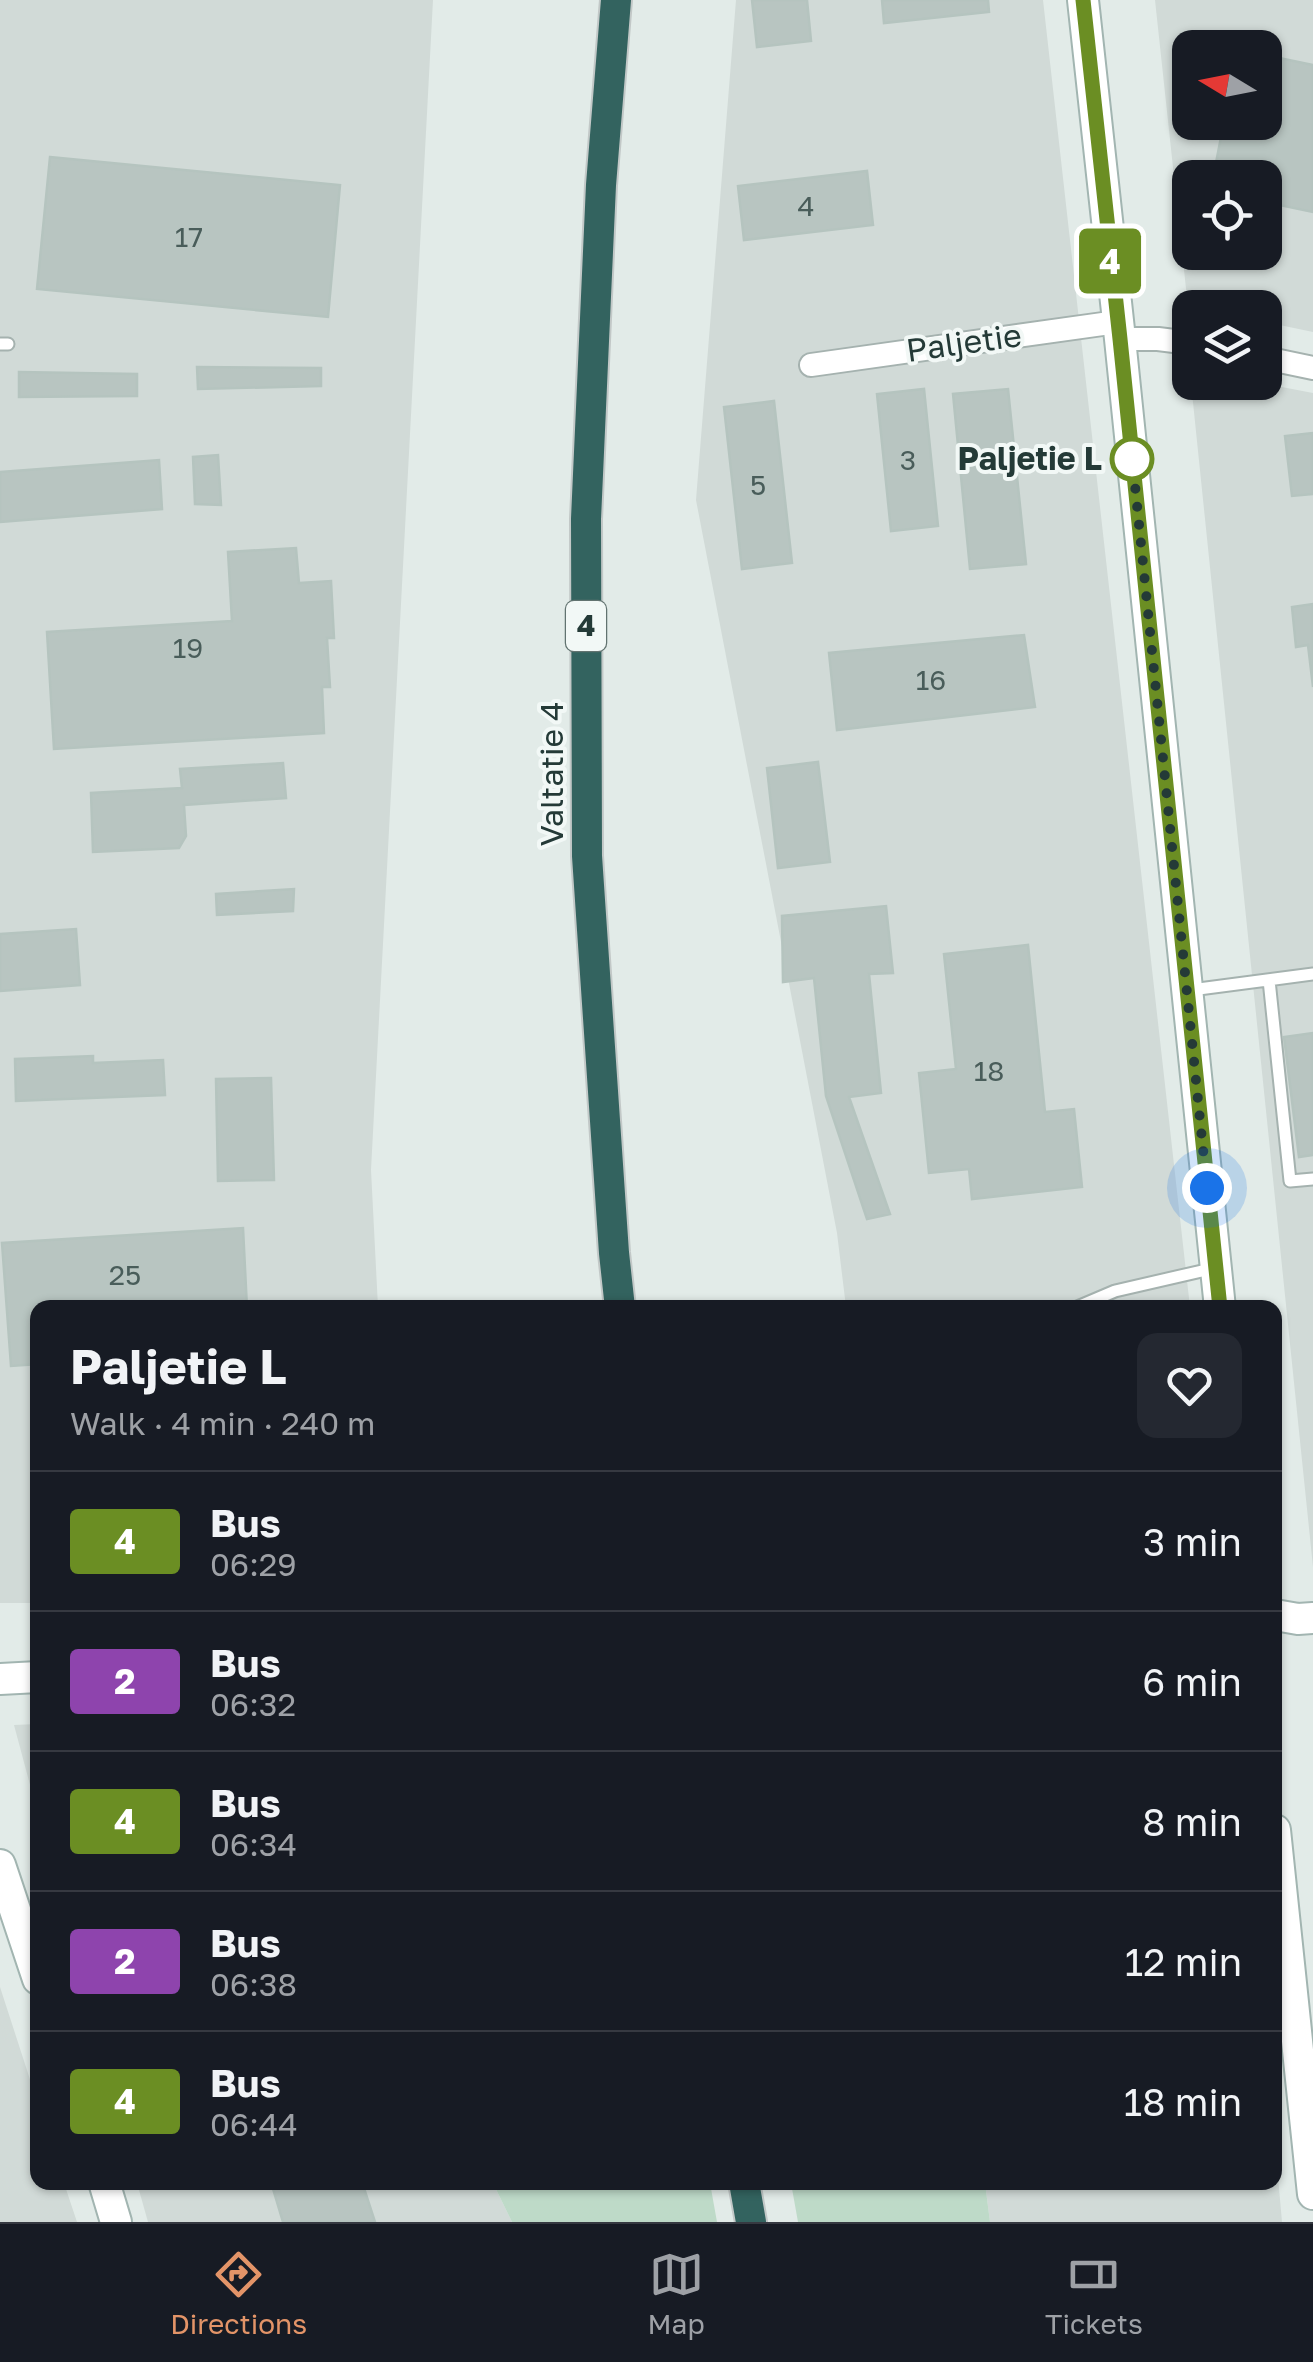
<!DOCTYPE html>
<meta charset="utf-8">
<style>
:root{--surface:#171b24;--page:#242831;--text:#f1f3f6;--muted:#9ea1a6;--line:#363941;--accent:#e39468}
body{margin:0;font-family:"Golos Text",sans-serif;background:var(--page);color:var(--text);height:100vh;display:flex;flex-direction:column;font-size:38px;white-space:nowrap}
*{box-sizing:border-box;margin:0}
p{font-size:32px;color:var(--muted)}
.icon{flex:none;width:55px;height:55px;fill:none;stroke:currentColor;stroke-width:2;stroke-linecap:round;stroke-linejoin:round}
.map{position:relative;flex:1;overflow:hidden}
.panel{position:absolute;left:30px;top:1300px;width:1252px;height:890px;display:flex;flex-direction:column;background:var(--surface);border-radius:20px;box-shadow:0 2px 8px #0004}
.panel>*{flex:none}
.badge{padding:0 20px;border-radius:8px;font-size:35px;line-height:65px}
.needle{width:65px;rotate:280deg}
.buttons{position:absolute;left:1172px;top:30px;display:grid;gap:20px}
.buttons a{display:grid;place-items:center;width:110px;height:110px;border-radius:20px;background:var(--surface);box-shadow:0 2px 8px #0004;font-size:50px}
.you{position:absolute;width:50px;height:50px;margin:-25px;border:8px solid #fff;border-radius:50%;background:#1a73e8;box-shadow:0 0 0 15px #1a73e833}
.map>.badge{position:absolute;translate:-50% -50%;box-shadow:0 0 0 5px #fff}
.round{display:grid;place-items:center;flex:none;width:105px;height:105px;border-radius:20px;background:var(--page)}
.summary{display:flex;align-items:center;justify-content:space-between;height:170px;padding:0 40px}
h1{font-size:48px;font-weight:700;line-height:75px}
ul{padding:0;list-style:none}
li{display:flex;align-items:center;gap:30px;height:140px;padding:0 40px;border-top:2px solid var(--line)}
li div{flex:1}
li b{display:block;font-size:38px}
li em{font-style:normal}
li .badge{min-width:110px;font-weight:700;text-align:center}
.tab-bar{display:flex;justify-content:space-around;align-items:center;height:140px;border-top:2px solid var(--line);background:var(--surface);font-size:28px;color:var(--muted)}
.tab-bar a{display:grid;justify-items:center;gap:5px}
.tab-bar .current{color:var(--accent)}
.map>svg:first-child{display:block}
.built{fill:#d1dad7;fill-rule:evenodd}
.green{fill:#bedac8}
.building{fill:#b8c5c1;stroke:#b5c4bf;stroke-width:2.5}
.lines{fill:none;stroke-linecap:round;stroke-linejoin:round}
.lane-casing{stroke:#a5b2af;stroke-width:15}
.street-casing{stroke:#a5b2af;stroke-width:26}
.secondary-casing{stroke:#a2b5b1;stroke-width:34}
.highway-casing{stroke:#c2c8c7;stroke-width:34}
.lane{stroke:#fff;stroke-width:11}
.street{stroke:#fff;stroke-width:22}
.secondary{stroke:#fff;stroke-width:30}
.highway{stroke:#33635f;stroke-width:30}
.line-casing{stroke:#fff;stroke-width:22}
.line{stroke:#6b8e23;stroke-width:15}
.walk{stroke:#243a37;stroke-width:10;stroke-dasharray:0 18}
.stop-dot{fill:#fff;stroke:#6b8e23;stroke-width:5}
.labels{text-anchor:middle;stroke-width:8;stroke-linejoin:round;paint-order:stroke}
.number-label{font-size:28px;fill:#495d5a}
.shield{fill:#f2f8f6;stroke:#627370;stroke-width:2.5}
.shield-label{font-size:30px;font-weight:bold;fill:#243a37}
.street-label{font-size:32px;fill:#243a37;stroke:#f2f8f6}
.stop-label{font-size:32px;font-weight:bold;fill:#243a37;stroke:#f2f8f6;text-anchor:end}
</style>
<div class="map">
<svg width="1313" height="2222" viewBox="0 0 1313 2222">
<rect width="100%" height="100%" fill="#e2ebe8"/>
<path class="built" d="M0 0H433L371 1170 378 1307 38 1308 37 1603H0Z
M736 0H1043L1190 1307H846L837 1233 696 500Z
M1155 0H1313V332L1265 322V308L1188 307ZM1190 48H1265V122H1190ZM1190 178H1265V252H1190Z
M1191 383H1261L1313 393V1567Z
M37 1724H38L37 1811 14 1725Z
M0 1987 37 2101 38 2182 64 2183 77 2222H0Z
M1275 2143 1282 2222H990L985 2183 1275 2182Z
M137 2183H493L512 2222H148Z"/>
<path class="green" d="M493 2183H710L717 2222H512Z
M791 2183H985L990 2222H798Z"/>
<path class="building" d="M752 0H807L811 41 757 47Z
M882 0H988L989 12 884 23Z
M1265 55 1313 65V212L1265 202V178H1213L1224 122H1265Z
M50 157 340 185 328 317 37 289Z
M867 171 873 225 744 240 738 186Z
M197 367 321 368V386L198 389Z
M19 372 137 374V396L19 397Z
M924 389 938 526 891 531 877 394Z
M1008 389 1026 564 970 569 953 394Z
M774 401 792 563 742 569 724 407Z
M1313 433V494L1292 496 1285 436Z
M218 455 221 505 195 504 193 457Z
M159 460 162 509 0 522V472Z
M296 548 299 583 331 581 334 638H327L330 687H322L324 733 54 749 47 632 232 621 228 552Z
M1313 604V687L1308 645 1296 647 1292 607Z
M1024 635 1035 707 837 730 829 653Z
M818 762 830 862 778 868 767 768Z
M283 763 286 798 184 805 186 836 179 848 93 852 91 793 182 788 180 769Z
M294 889 293 911 217 915 216 894Z
M886 906 893 973 869 974 881 1093 849 1097 890 1214 867 1219 826 1096 814 978 783 982 782 916Z
M76 929 80 985 0 991V934Z
M1028 945 1045 1112 1074 1109 1082 1187 972 1199 969 1169 929 1173 919 1073 956 1069 944 954Z
M1313 1033V1155L1299 1157 1284 1037Z
M93 1056V1063L163 1060 165 1095 16 1101 15 1059Z
M271 1078 274 1180 218 1181 216 1079Z
M243 1228 247 1308H38V1364L11 1366 2 1243Z
M271 2182H362L375 2222H283Z"/>
<g class="lines">
<defs>
<path id="lane" d="M0 344H8
M1269 980 1290 1181 1313 1179
M1191 990 1313 974
M1075 1308 1115 1291 1215 1268"/>
<path id="street" d="M1120 339H1158L1190 343
M1265 358 1313 368
M811 365 1117 322"/>
<path id="secondary" d="M1083 0 1120 339 1220 1308
M1275 1615 1298 1619 1313 1618
M0 1679 38 1677
M1275 1830 1313 2194
M0 1865 38 1979
M104 2182 116 2222"/>
<path id="highway" d="M616 0 601 185 586 519 587 856 614 1253 620 1308
M744 2182 751 2222"/>
</defs>
<use href="#lane" class="lane-casing"/>
<use href="#street" class="street-casing"/>
<use href="#secondary" class="secondary-casing"/>
<use href="#highway" class="highway-casing"/>
<use href="#lane" class="lane"/>
<use href="#street" class="street"/>
<use href="#secondary" class="secondary"/>
<use href="#highway" class="highway"/>
</g>
<g class="lines">
<defs>
<path id="line" d="M1083 0 1120 339 1220 1308"/>
</defs>
<use href="#line" class="line-casing"/>
<use href="#line" class="line"/>
<path class="walk" d="M1132 459V456L1207 1188"/>
</g>
<circle class="stop-dot" cx="1132" cy="459" r="20"/>
<g class="labels">
<g class="number-label">
<text x="806" y="216">4</text>
<text x="189" y="247">17</text>
<text x="908" y="470">3</text>
<text x="758" y="495">5</text>
<text x="188" y="658">19</text>
<text x="931" y="690">16</text>
<text x="989" y="1081">18</text>
<text x="125" y="1285">25</text>
</g>
<rect class="shield" x="566" y="601" width="40" height="50" rx="8"/>
<g class="shield-label">
<text x="586" y="636">4</text>
</g>
<g class="street-label">
<text transform="translate(964 343) rotate(-8)" y="11">Paljetie</text>
<text transform="translate(552 774) rotate(-90)" y="11">Valtatie 4</text>
</g>
<g class="stop-label">
<text x="1102" y="470">Paljetie L</text>
</g>
</g>
</svg>
<div class="buttons">
<a><svg class="needle" viewBox="-14 -14 28 28"><path d="M0-13l5 13h-10z" fill="#e53935"/><path d="M0 13l5-13h-10z" fill="#9ea1a6"/></svg></a>
<a><svg class="icon" aria-label="locate" viewBox="0 0 24 24"><circle cx="12" cy="12" r="6"/><path d="M12 2v4M12 18v4M2 12h4M18 12h4"/></svg></a>
<a><svg class="icon" aria-label="layers" viewBox="0 0 24 24"><path d="M12 4l9 5-9 5-9-5zM3 14l9 5 9-5"/></svg></a>
</div>
<div class="you" style="left:1207px;top:1188px"></div>
<b class="badge" style="left:1110px;top:261px;background:#6b8e23;color:#fff">4</b>
<section class="panel">
<div class="summary"><div><h1>Paljetie L</h1><p>Walk · 4 min · 240 m</p></div><a class="round"><svg class="icon" aria-label="heart" viewBox="0 0 24 24"><path d="M12 20l-8-8c-3-5 5-10 8-4 3-6 11-1 8 4z"/></svg></a></div>
<ul>
<li><span class="badge" style="background:#6b8e23;color:#fff">4</span><div><b>Bus</b><p>06:29</p></div><em>3 min</em></li>
<li><span class="badge" style="background:#8e44ad;color:#fff">2</span><div><b>Bus</b><p>06:32</p></div><em>6 min</em></li>
<li><span class="badge" style="background:#6b8e23;color:#fff">4</span><div><b>Bus</b><p>06:34</p></div><em>8 min</em></li>
<li><span class="badge" style="background:#8e44ad;color:#fff">2</span><div><b>Bus</b><p>06:38</p></div><em>12 min</em></li>
<li><span class="badge" style="background:#6b8e23;color:#fff">4</span><div><b>Bus</b><p>06:44</p></div><em>18 min</em></li>
</ul>
</section>
</div>
<nav class="tab-bar">
<a class="current"><svg class="icon" aria-label="directions" viewBox="0 0 24 24"><path d="M12 3l9 9-9 9-9-9zM9 14v-3h6M13 9l2 2-2 2"/></svg>Directions</a>
<a><svg class="icon" aria-label="map" viewBox="0 0 24 24"><path d="M3 6l6-2 6 2 6-2v14l-6 2-6-2-6 2zM9 4v14M15 6v14"/></svg>Map</a>
<a><svg class="icon" aria-label="tickets" viewBox="0 0 24 24"><path d="M3 7h18v10H3zM15 7v10"/></svg>Tickets</a>
</nav>
